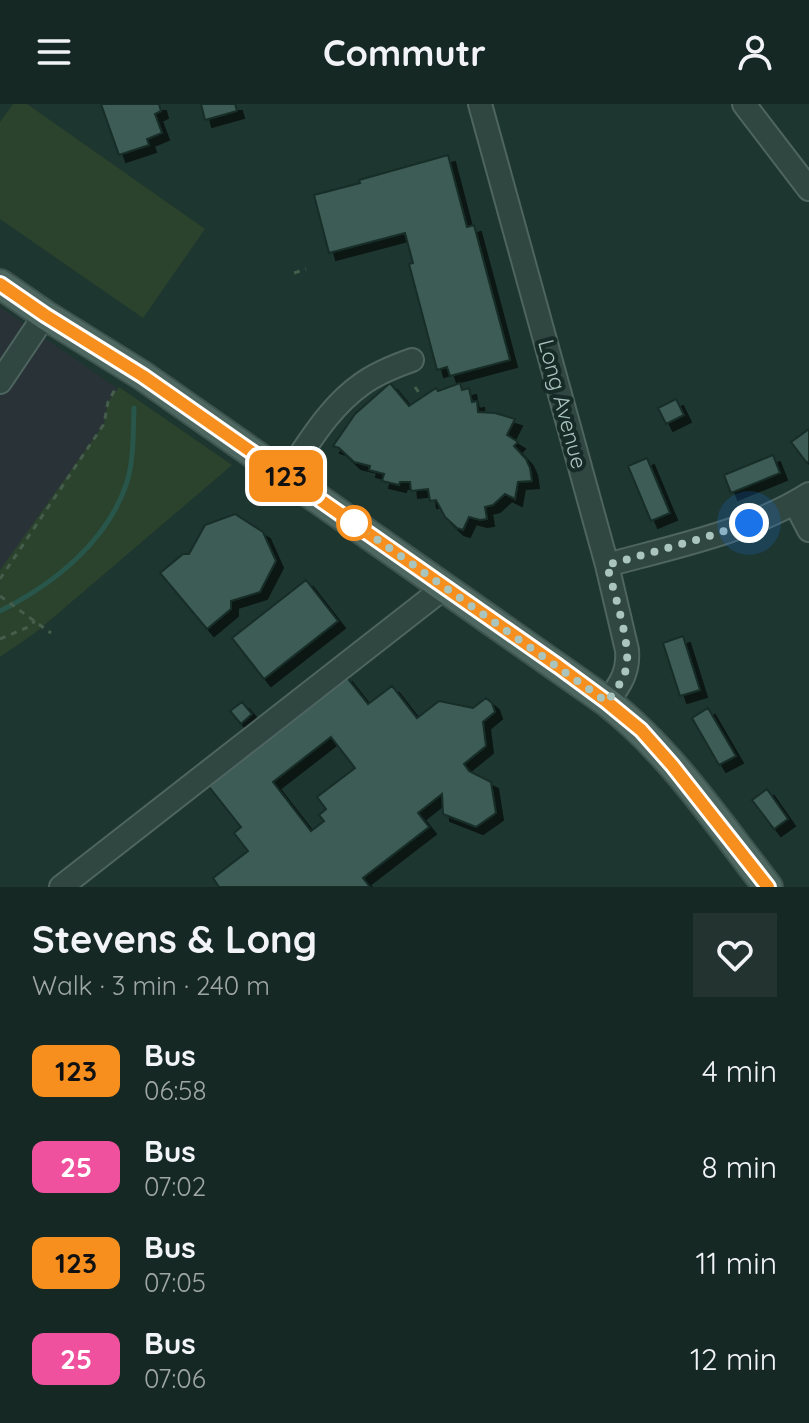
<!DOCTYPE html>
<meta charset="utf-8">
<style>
:root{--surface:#162823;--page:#233430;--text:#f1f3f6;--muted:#9ea6a6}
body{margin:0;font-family:Quicksand,sans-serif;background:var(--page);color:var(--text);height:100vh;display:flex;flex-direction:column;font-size:30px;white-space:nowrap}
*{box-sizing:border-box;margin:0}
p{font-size:26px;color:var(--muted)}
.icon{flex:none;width:44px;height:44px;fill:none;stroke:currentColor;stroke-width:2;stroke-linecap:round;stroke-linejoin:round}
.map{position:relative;height:783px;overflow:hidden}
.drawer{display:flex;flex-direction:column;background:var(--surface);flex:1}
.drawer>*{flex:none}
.badge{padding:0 16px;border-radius:12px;font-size:28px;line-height:52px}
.you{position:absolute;width:40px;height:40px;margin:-20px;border:6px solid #fff;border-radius:50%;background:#1a73e8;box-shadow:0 0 0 12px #1a73e833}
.map>.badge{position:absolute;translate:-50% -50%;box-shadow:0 0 0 4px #fff}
.round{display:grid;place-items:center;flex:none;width:84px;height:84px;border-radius:0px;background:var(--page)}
.head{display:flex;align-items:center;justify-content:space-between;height:136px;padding:0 32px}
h1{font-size:38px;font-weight:700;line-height:60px}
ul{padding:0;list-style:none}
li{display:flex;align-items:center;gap:24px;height:96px;padding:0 32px}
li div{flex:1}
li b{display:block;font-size:30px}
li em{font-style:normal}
li .badge{min-width:88px;font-weight:700;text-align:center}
header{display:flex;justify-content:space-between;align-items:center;height:104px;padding:0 32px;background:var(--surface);font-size:36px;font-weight:700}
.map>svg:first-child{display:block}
.medical{fill:#293337}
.green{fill:#2b422d}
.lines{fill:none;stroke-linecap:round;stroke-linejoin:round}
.stream{stroke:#28564a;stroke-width:5}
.building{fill:#3d5b54;stroke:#182d28;stroke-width:2;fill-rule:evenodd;filter:url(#shadow)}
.minor-casing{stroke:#4e655f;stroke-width:26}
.major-casing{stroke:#3d534e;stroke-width:32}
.path{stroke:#455e4c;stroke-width:3;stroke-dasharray:6 6;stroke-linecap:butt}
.minor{stroke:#304641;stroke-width:22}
.major{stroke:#4e6761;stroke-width:28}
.line-casing{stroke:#fff;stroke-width:18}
.line{stroke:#f78f1e;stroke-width:12}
.walk{stroke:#aac4be;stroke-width:8;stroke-dasharray:0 14.4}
.stop-dot{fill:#fff;stroke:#f78f1e;stroke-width:4}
.labels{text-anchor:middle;stroke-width:8;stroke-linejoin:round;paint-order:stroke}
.street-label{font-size:22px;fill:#aac4be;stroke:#162a26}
</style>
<header><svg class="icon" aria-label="menu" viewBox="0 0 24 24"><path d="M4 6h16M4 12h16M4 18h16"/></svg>Commutr<svg class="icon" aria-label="person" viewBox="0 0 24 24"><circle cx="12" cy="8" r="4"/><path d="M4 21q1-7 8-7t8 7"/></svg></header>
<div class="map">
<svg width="809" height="783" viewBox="0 0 809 783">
<defs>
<filter id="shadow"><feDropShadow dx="7" dy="7" stdDeviation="0" flood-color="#0009"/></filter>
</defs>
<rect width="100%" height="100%" fill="#1d362f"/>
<path class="medical" d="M0 203 124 289 0 489Z"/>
<path class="green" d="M13 0H27L205 125 143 214 0 115V18Z
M119 283 232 361 35 529 0 553V466L104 320 108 298Z"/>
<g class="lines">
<path class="stream" d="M0 507C54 480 108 437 127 378 134 355 133 329 134 304"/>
</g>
<path class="building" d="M101 0H159L161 7 155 10 162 29 147 35 149 41 119 51Z
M201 0H235L237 7 205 16Z
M448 51 467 123 474 121 510 256 450 272 447 263 437 266 409 160 413 159 405 129 329 149 314 91 360 79 359 76Z
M390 279 409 302 436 284 438 287 460 279 462 286 469 284 472 298 477 297 478 308 495 309 515 315 507 331 518 338 514 342 526 355 530 364 532 377 518 378 515 395 505 390 493 401 485 403 487 415 480 416 469 413 463 426 457 424 445 413 436 396 430 397 428 385 411 387 410 378H400L399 381 382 377 384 370 369 366 370 362 354 358 339 344 333 342 355 310Z
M676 295 684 311 666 320 658 304Z
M809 325V357L807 359 791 338Z
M773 351 780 369 731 389 724 371Z
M647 354 670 409 651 417 628 362Z
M235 410 263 428 276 457 260 488 231 497V505L207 525 160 469 183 450H189L205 421Z
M306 476 338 517 264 575 232 534Z
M683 532 700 586 680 592 663 539Z
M345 571 368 600 392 582 417 614 439 597 473 604 486 594 492 599 495 608 483 618 486 642 464 660 469 667 491 678 496 709 476 723 443 710 442 690 418 709 429 723 363 774 370 783H219L213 774 248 747 234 729 241 723 206 679ZM331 633 355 664 317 693 326 705 319 711 324 717 311 727 273 678Z
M242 598 252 610 241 620 230 607Z
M708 604 736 652 719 661 692 614Z
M767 685 788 715 774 725 752 696Z"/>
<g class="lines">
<defs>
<path id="minor" d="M480 0 607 461 627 546C629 568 620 581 607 598
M744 0 809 85
M0 278 45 211
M286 372C308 340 329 303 362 280 377 269 395 262 412 256
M795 399 809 426
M607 461C673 443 751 427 809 390
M61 783 445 483"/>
<path id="major" d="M0 180 45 211 143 272 607 598C671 648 719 720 768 783"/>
</defs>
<use href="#minor" class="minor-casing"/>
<use href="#major" class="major-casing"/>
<path class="path" d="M294 169 306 165
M415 283 422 293
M0 475 104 320 108 298 117 282
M0 492 51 529
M0 535 26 524 35 517"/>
<use href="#minor" class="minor"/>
<use href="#major" class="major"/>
</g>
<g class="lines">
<defs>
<path id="line" d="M0 180 45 211 143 272 558 562 607 598 641 626 672 661 768 783"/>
</defs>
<use href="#line" class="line-casing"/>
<use href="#line" class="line"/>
<path class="walk" d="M354 419 607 598C614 588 623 578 626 565 632 542 613 486 607 461L703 434 749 419"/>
</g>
<circle class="stop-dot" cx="354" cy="419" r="16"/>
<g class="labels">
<g class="street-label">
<text transform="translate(563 300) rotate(75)" y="8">Long Avenue</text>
</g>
</g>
</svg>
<div class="you" style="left:749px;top:419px"></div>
<b class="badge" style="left:286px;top:372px;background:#f78f1e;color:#111">123</b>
</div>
<section class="drawer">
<div class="head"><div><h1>Stevens &amp; Long</h1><p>Walk · 3 min · 240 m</p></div><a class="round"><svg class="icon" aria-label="heart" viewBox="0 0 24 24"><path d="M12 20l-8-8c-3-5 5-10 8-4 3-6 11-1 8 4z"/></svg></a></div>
<ul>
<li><span class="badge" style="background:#f78f1e;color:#111">123</span><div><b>Bus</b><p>06:58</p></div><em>4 min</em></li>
<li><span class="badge" style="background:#ef519e;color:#fff">25</span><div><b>Bus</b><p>07:02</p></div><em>8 min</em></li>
<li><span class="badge" style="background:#f78f1e;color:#111">123</span><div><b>Bus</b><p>07:05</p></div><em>11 min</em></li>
<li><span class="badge" style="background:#ef519e;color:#fff">25</span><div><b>Bus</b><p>07:06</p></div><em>12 min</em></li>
</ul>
</section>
